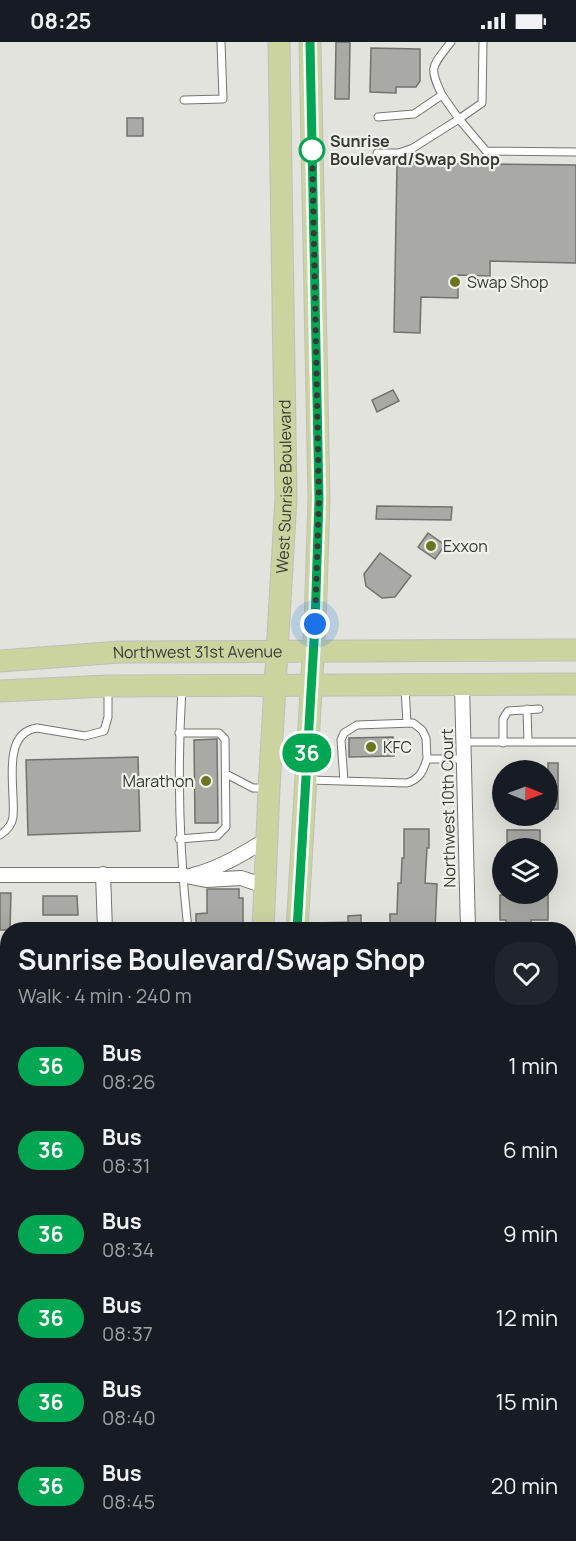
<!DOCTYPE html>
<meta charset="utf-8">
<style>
:root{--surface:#171b24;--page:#20242c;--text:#f1f3f6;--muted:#9ea1a6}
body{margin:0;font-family:Manrope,sans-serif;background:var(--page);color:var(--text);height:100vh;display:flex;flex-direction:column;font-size:22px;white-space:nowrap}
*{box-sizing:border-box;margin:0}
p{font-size:20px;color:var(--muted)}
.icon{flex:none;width:33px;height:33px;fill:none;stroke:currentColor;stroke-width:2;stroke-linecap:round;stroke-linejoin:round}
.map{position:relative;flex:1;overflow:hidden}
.details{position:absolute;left:0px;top:880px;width:576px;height:620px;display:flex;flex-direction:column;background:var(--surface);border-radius:24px 24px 0 0;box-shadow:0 6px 24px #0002}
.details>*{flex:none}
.badge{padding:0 12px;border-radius:20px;font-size:21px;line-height:39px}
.needle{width:39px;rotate:91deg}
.tools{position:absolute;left:492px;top:718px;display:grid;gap:12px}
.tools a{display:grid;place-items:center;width:66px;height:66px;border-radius:50%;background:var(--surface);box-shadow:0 6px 24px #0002;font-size:30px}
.you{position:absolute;width:30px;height:30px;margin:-15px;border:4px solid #fff;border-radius:50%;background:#1a73e8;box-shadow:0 0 0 9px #1a73e833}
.map>.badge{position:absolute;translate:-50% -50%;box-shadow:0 0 0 3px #fff}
.round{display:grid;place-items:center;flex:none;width:63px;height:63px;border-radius:24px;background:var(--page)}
.head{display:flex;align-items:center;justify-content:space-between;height:102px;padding:0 18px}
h1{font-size:28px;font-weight:700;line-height:45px}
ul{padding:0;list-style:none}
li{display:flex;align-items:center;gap:18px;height:84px;padding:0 18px}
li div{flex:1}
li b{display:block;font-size:22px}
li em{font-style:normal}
li .badge{min-width:66px;font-weight:700;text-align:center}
.status{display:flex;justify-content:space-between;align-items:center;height:42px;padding:0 30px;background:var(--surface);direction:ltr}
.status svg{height:16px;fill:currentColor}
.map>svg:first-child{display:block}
.building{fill:#a9aaa5;stroke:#71726d;stroke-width:1.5}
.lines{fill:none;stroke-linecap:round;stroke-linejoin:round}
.lane-casing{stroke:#747670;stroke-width:9}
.street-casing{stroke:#747670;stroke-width:16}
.primary-casing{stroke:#bfbfbf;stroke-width:23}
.lane{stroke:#fff;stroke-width:7}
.street{stroke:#fff;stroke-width:14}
.primary{stroke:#cbd39e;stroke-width:21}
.line-casing{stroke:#fff;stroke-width:14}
.line{stroke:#00a651;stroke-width:9}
.walk{stroke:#383836;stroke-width:6;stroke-dasharray:0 10.8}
.stop-dot{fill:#fff;stroke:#00a651;stroke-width:3}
.poi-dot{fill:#6b741e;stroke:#eff1eb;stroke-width:2}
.labels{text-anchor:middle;stroke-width:4.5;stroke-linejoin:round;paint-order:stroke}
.stop-label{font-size:16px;font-weight:bold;fill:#383836;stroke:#eff1eb;text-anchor:start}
.poi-label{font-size:16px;fill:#383836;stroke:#eff1eb;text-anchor:start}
.street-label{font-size:16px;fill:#383836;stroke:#eff1eb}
</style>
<div class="status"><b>08:25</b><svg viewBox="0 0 49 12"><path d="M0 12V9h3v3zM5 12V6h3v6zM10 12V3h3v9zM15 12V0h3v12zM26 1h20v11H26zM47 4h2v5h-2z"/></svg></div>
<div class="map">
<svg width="576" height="1499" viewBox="0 0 576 1499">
<rect width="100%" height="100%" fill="#e2e3dd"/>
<path class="building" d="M336 0H350L349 57H335Z
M371 6 420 7V39L416 45H396V51L370 50Z
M127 76H143V94H127Z
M397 121 576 123V221L490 219V234L458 233V256L421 255 420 291 394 290Z
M393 348 399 359 377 370 372 358Z
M377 464 452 465 451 478 376 477Z
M428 491 445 503 435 517 418 505Z
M380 511 411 534 395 555 382 556 366 544 364 532Z
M393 695 394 714 349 715V696Z
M217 697 218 781H195L194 698Z
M138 715 140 789 28 793 26 718Z
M548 721H558V767H548Z
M404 787H429V806H427L425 841 437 842 435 888H390V872H397L398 841H401L402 816H404Z
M507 788H540V807H514V801H507Z
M207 847H239V856H243V888H196V872L207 871Z
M0 851H11L10 888H0Z
M500 853H548V878H531V888H506V878H500Z
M43 854H77L78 873H43Z
M361 873V888H350L352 883 348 879V874Z"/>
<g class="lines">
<defs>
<path id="lane" d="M442 53 459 77 482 61 483 0
M184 58 223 57 221 0
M378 75 414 72 442 53C428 24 432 25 451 0
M377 111H399L413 106 459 77 486 109 576 110
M405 645 407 681
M182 646C177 727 179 807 188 888
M527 667 528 700
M463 700H576
M503 701V677L508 669 539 667
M226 732 253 746H266
M309 738 407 741C420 737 423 729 427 717H464
M344 739 341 698 344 691 357 683 413 681 422 688 426 696 427 717
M0 793C6 789 12 783 13 775 16 749 0 691 37 686L85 694 104 689 108 675V646
M179 797 217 794 226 785 225 697 219 691H179
M299 885 346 884
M346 1492V1499"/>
<path id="street" d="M462 643 468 888
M103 832 105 888
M0 833H181L206 838 241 836 265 844
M193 833C220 826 243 812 267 797
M0 1226H8
M568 1238 576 1239
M119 1492V1499
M479 1492V1499"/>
<g id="primary">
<path id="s1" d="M0 619 120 610 576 608"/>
<path d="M0 649 108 644 576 642"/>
<path id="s2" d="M263 888 269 747 286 456 279 0"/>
<path d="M297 888 315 582 319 457 310 0"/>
<path d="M270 1492V1499"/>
<path d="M300 1492 301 1499"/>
</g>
</defs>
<use href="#lane" class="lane-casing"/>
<use href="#street" class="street-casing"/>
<use href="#primary" class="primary-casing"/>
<use href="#lane" class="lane"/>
<use href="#street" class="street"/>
<use href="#primary" class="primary"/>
</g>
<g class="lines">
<defs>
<path id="line" d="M297 888 315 582 319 457 310 0"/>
</defs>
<use href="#line" class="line-casing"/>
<use href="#line" class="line"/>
<path class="walk" d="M312 108V101L319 457 315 582"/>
</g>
<circle class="stop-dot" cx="312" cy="108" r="12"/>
<g class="poi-dot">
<circle cx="455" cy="240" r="6"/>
<circle cx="431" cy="504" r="6"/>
<circle cx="371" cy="705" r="6"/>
<circle cx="206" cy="739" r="6"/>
</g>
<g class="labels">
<g class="stop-label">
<text x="330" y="105">Sunrise<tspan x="330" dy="18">Boulevard/Swap Shop</tspan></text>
</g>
<g class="poi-label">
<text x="467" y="246">Swap Shop</text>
<text x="443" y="510">Exxon</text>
<text x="383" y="711">KFC</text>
<text x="194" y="745" text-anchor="end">Marathon</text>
</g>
<g class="street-label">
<text dy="6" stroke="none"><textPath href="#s2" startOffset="444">West Sunrise Boulevard</textPath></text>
<text dy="6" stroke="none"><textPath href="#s1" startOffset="198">Northwest 31st Avenue</textPath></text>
<text transform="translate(448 766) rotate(-91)" y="6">Northwest 10th Court</text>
</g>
</g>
</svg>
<div class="tools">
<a><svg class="needle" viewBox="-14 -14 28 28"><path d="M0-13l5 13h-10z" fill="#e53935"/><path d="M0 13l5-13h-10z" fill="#9ea1a6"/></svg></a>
<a><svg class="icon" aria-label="layers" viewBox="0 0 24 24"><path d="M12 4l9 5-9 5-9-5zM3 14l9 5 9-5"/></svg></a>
</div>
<div class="you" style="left:315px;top:582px"></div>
<b class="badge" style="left:307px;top:711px;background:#00a651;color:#fff">36</b>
<section class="details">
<div class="head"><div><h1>Sunrise Boulevard/Swap Shop</h1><p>Walk · 4 min · 240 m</p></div><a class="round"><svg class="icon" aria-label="heart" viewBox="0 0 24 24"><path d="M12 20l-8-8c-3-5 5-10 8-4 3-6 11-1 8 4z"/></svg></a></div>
<ul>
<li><span class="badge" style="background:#00a651;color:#fff">36</span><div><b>Bus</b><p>08:26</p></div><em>1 min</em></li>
<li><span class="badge" style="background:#00a651;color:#fff">36</span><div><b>Bus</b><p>08:31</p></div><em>6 min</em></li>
<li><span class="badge" style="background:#00a651;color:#fff">36</span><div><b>Bus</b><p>08:34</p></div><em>9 min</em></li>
<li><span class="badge" style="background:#00a651;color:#fff">36</span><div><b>Bus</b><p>08:37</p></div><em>12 min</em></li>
<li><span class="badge" style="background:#00a651;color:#fff">36</span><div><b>Bus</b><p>08:40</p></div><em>15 min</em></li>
<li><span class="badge" style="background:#00a651;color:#fff">36</span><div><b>Bus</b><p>08:45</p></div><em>20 min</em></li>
</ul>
</section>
</div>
